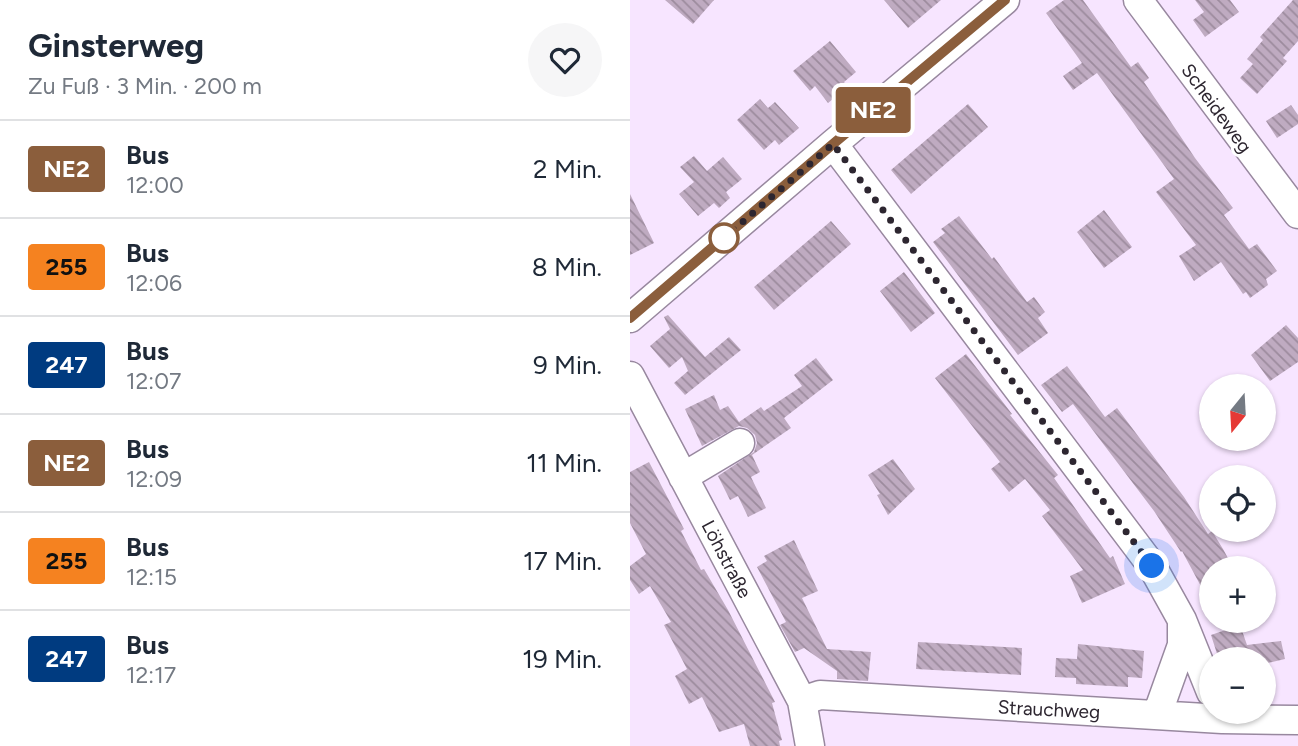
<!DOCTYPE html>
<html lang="de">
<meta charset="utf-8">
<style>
:root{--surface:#fff;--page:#f6f6f7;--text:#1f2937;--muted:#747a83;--line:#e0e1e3}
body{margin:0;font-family:Figtree,sans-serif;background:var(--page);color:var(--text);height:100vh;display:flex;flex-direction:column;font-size:26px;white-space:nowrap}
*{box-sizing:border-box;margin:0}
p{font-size:23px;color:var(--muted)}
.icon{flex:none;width:38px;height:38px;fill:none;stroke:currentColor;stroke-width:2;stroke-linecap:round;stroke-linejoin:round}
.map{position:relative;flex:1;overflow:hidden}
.drawer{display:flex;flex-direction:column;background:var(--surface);width:630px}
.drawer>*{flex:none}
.badge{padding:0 14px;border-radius:5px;font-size:24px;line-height:46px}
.needle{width:46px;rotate:198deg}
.fabs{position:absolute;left:569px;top:374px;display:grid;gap:14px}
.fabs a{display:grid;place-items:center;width:77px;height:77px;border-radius:50%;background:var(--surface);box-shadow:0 2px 5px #0004;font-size:35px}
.you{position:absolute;width:35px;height:35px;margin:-18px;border:5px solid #fff;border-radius:50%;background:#1a73e8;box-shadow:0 0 0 10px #1a73e833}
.map>.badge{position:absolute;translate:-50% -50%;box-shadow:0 0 0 4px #fff}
.round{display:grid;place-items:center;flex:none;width:74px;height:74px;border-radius:37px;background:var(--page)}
.summary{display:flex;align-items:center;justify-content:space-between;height:119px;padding:0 28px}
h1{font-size:33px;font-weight:700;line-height:52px}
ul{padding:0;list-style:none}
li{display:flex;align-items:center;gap:21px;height:98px;padding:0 28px;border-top:2px solid var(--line)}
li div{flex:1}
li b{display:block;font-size:26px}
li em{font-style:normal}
li .badge{min-width:77px;font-weight:700;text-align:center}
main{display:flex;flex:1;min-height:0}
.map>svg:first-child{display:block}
.building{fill:url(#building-back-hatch)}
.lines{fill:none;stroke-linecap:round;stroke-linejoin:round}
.minor-casing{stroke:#98889f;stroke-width:31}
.minor{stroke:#fff;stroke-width:28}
.line-casing{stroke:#fff;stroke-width:16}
.line{stroke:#8b5e3c;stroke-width:10}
.walk{stroke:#2d2630;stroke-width:7;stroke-dasharray:0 12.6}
.stop-dot{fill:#fff;stroke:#8b5e3c;stroke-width:3.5}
.labels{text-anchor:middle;stroke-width:6;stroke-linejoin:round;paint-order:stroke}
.street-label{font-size:19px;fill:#2d2630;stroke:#fff}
</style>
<main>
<section class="drawer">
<div class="summary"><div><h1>Ginsterweg</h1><p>Zu Fuß · 3 Min. · 200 m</p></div><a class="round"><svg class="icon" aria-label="heart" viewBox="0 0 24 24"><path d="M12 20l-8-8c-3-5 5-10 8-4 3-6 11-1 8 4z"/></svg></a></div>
<ul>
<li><span class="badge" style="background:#8b5e3c;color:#fff">NE2</span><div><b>Bus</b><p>12:00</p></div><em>2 Min.</em></li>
<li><span class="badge" style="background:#f58220;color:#111">255</span><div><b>Bus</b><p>12:06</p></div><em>8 Min.</em></li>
<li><span class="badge" style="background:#003b80;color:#fff">247</span><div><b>Bus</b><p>12:07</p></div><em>9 Min.</em></li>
<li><span class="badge" style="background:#8b5e3c;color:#fff">NE2</span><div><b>Bus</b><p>12:09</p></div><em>11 Min.</em></li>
<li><span class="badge" style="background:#f58220;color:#111">255</span><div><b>Bus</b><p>12:15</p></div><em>17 Min.</em></li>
<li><span class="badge" style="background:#003b80;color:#fff">247</span><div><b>Bus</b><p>12:17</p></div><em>19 Min.</em></li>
</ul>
</section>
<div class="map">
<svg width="668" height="746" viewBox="0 0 668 746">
<defs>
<pattern id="building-back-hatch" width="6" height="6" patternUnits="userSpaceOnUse" patternTransform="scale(1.75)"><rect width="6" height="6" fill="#bfabc1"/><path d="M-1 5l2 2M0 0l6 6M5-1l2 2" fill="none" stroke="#9c8b9d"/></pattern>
</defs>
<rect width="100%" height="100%" fill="#f7e5ff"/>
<path class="building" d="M35 0H84L63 24Z
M254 0H311L278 28Z
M434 0H453L501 67 508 62 519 78 514 82 565 158 603 208 594 215 619 249 627 244 647 271 636 279 638 285 620 298 616 292 613 294 591 262 564 281 549 256 566 245 526 192 544 179 467 73 443 90 433 76 452 63 416 13Z
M565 0H600L609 12 575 37 563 20 574 12Z
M663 0H668V41L653 58 657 61 627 94 610 78 623 64 617 59 633 40 630 37Z
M200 41 226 72 214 82 218 87 198 103 185 86 180 91 163 71Z
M130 99 138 108 145 102 169 128 149 145 145 140 134 150 107 120Z
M338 104 358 127 281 194 261 170Z
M661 105 668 115V124L647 138 636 121Z
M64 156 77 171 93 157 112 179 96 192 100 198 89 208 84 203 68 216 49 194 64 182 50 167Z
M0 194 24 243 0 255Z
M474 210 502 247 474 268 447 232Z
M329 216 362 259 364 257 397 302 404 297 415 312 408 318 418 333 388 355 303 242 315 233 311 229Z
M201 221 221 244 144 310 124 287Z
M274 272 305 313 281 332 250 291Z
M38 315 75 357 99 337 111 350 55 395 44 383 58 371 52 357 39 368 20 346 40 329 34 317Z
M656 325 668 338V362L640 381 621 355Z
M336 354 382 414 380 415 428 475 424 478 480 558 483 556 495 584 452 603 440 576 453 570 412 516 420 510 395 479 379 492 361 469 370 462 305 378Z
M186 358 203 380 154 418 161 428 122 455 130 472 121 477 136 508 118 517 108 496 100 500 88 476 124 452 127 443 125 435 117 428 109 426 72 446 55 409 84 395 90 410 98 406 109 422 131 407 134 411 172 386 164 375Z
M437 366 475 417 487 408 554 497 578 534 582 531 593 549 599 560 595 562 599 569H581V605L552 551 551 552 524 511 443 404 432 412 411 385Z
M263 459 285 489 258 515 247 495 250 494 238 475Z
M19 462 54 529 51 531 71 570 74 569 98 610 145 702 142 703 152 740 149 741 150 746H120L114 724 89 732 72 697 59 704 45 676 57 669 34 625 41 622 20 586 9 594 0 580V566L16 554 0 523V472Z
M164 540 188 591 172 598 197 649 241 652 238 681 207 679V671L174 648 165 652 150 625 156 622 127 567 137 561 134 556Z
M610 625 617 645 651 641 655 659 634 664V660H589L581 635Z
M288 642 392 648 391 675 286 669Z
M448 644 514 651 512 678 498 677V687L446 684V678L425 677 426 658 447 659Z"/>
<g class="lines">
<defs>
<path id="minor" d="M508 0 668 214
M203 144 522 566 552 620 581 692
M0 318 203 144 375 0
M0 376 172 701 180 746
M53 477 110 443
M172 701 190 695 592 719 668 720
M527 715 552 645V623"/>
</defs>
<use href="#minor" class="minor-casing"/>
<use href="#minor" class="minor"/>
</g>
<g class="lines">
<defs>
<path id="line" d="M0 318 203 144 375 0"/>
</defs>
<use href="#line" class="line-casing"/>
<use href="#line" class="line"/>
<path class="walk" d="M94 238 203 144 522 566"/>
</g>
<circle class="stop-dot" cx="94" cy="238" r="14"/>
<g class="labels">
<g class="street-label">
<text transform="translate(587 108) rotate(54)" y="7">Scheideweg</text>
<text transform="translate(97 559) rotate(62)" y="7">Löhstraße</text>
<text transform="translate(419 709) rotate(3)" y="7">Strauchweg</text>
</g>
</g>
</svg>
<div class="fabs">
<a><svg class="needle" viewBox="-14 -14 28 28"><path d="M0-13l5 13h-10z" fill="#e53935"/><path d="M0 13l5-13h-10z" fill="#747a83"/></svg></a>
<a><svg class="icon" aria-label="locate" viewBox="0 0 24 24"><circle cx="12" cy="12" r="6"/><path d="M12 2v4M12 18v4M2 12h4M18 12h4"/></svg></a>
<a>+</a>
<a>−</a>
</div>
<div class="you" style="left:522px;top:566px"></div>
<b class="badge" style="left:243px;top:110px;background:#8b5e3c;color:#fff">NE2</b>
</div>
</main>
